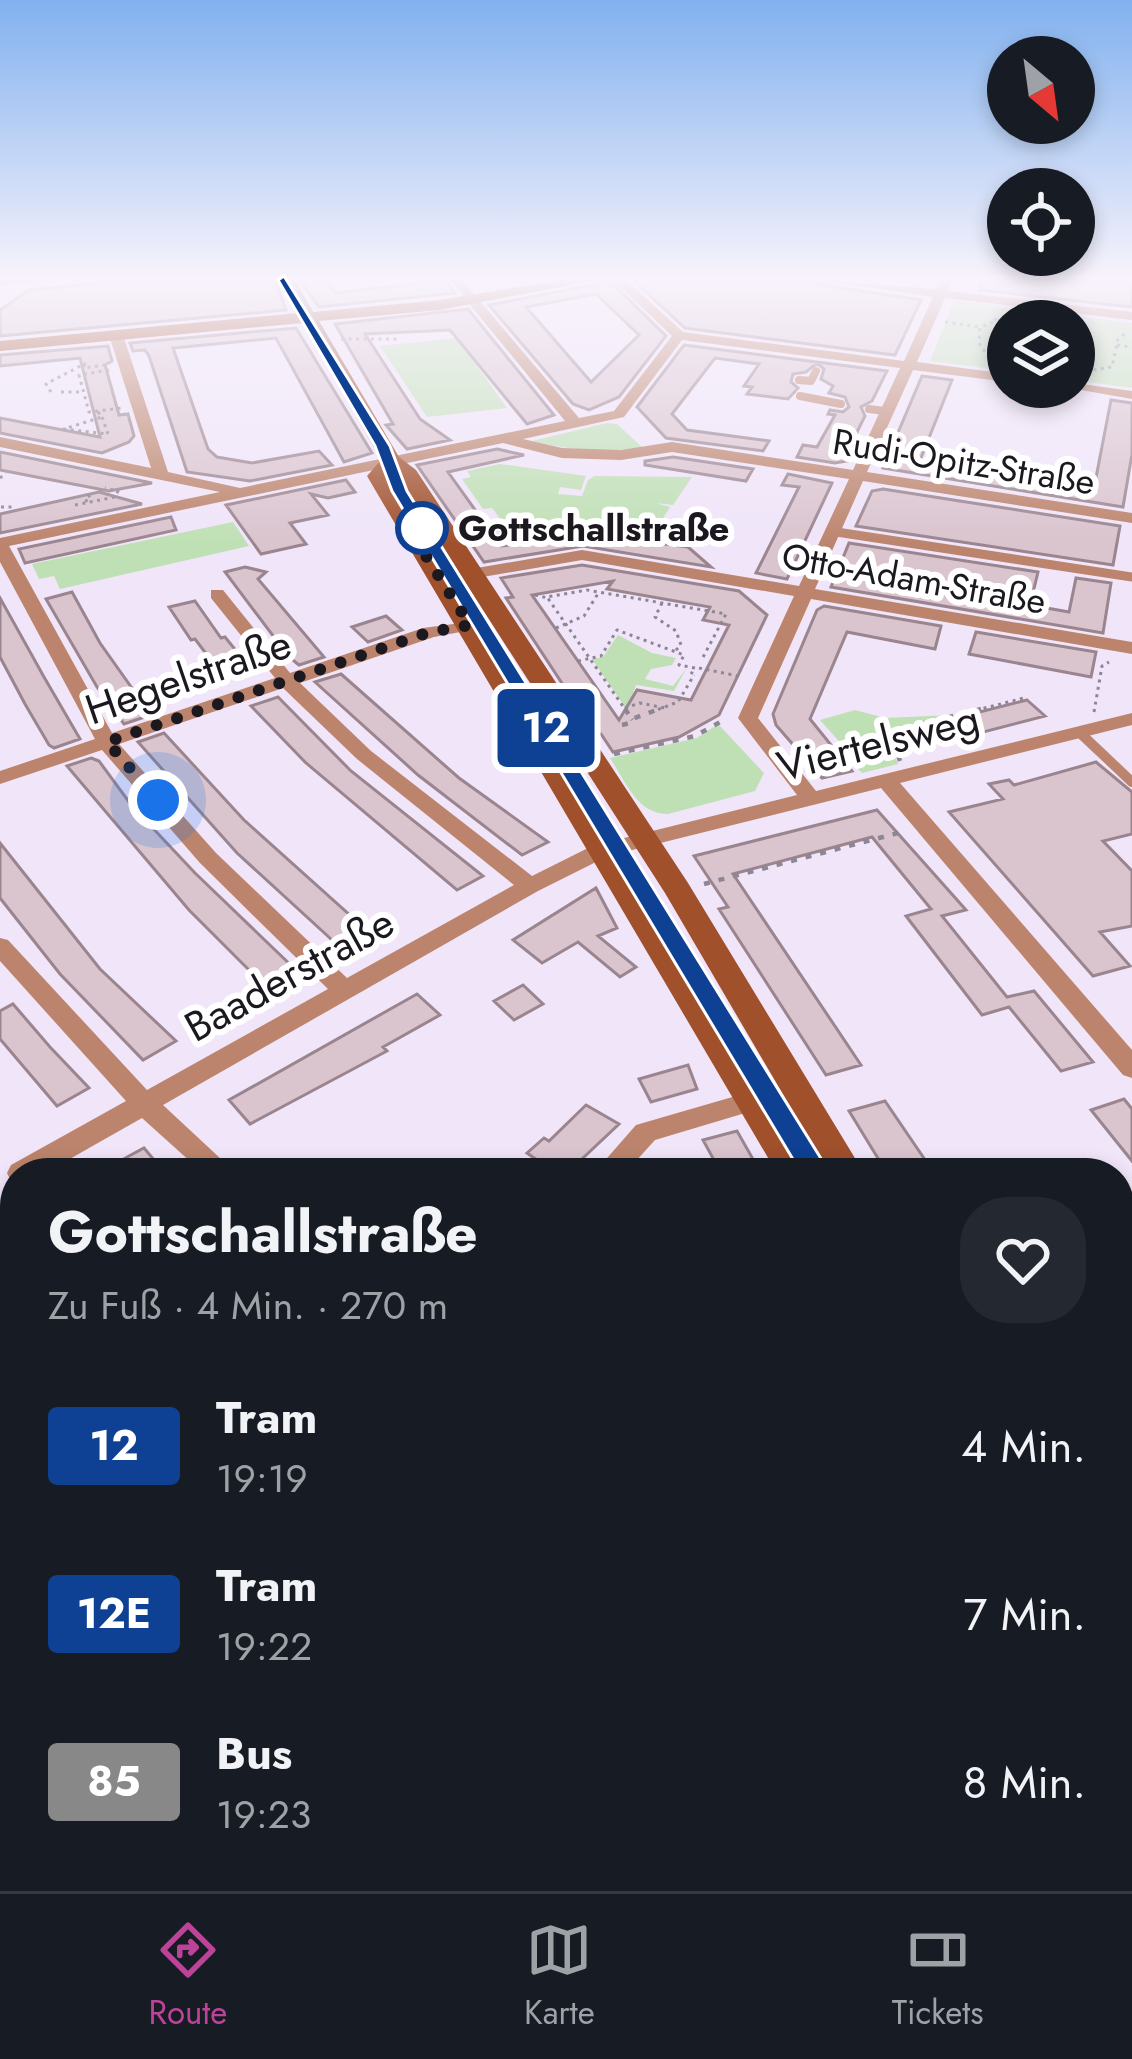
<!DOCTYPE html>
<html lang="de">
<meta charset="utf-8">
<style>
:root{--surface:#171b24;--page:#242831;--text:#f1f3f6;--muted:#9ea1a6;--line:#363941;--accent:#bc4398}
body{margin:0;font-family:Jost,sans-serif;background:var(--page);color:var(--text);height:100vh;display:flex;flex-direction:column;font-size:45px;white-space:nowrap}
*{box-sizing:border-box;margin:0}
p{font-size:39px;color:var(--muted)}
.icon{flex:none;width:66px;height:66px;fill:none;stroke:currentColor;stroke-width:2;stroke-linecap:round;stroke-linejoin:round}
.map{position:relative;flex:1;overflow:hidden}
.sheet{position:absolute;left:0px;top:1158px;width:1134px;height:735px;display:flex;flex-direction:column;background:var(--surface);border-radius:48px 48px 0 0;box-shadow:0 6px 18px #0003}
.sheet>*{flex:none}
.badge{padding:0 24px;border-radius:9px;font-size:42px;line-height:78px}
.needle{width:78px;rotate:151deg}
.buttons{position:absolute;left:987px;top:36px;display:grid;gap:24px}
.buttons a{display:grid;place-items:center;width:108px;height:108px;border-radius:50%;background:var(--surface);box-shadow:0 6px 18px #0003;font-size:60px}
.you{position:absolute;width:60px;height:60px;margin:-30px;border:9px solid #fff;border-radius:50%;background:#1a73e8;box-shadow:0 0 0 18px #1a73e833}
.map>.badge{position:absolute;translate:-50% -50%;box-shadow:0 0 0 6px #fff}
.round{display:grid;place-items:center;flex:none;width:126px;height:126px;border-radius:48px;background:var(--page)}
.headline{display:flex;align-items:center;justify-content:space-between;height:204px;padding:0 48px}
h1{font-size:57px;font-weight:700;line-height:90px}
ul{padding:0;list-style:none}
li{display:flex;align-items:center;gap:36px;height:168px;padding:0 48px}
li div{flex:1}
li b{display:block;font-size:45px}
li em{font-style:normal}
li .badge{min-width:132px;font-weight:700;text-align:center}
.menu{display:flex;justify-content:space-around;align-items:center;height:168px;border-top:3px solid var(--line);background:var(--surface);font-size:33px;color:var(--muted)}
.menu a{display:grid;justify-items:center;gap:6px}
.menu .on{color:var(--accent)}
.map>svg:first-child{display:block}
.green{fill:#bfe0b4}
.building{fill:#dac4ce;stroke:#9a858f;stroke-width:3;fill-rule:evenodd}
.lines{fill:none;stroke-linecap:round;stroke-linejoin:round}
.path-far2{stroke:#8e8694;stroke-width:3;stroke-dasharray:3 4.5;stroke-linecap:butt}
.path-far1{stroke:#8e8694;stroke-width:4.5;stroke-dasharray:6 9;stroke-linecap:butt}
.path{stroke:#8e8694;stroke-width:6;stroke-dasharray:8 10;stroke-linecap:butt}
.service-far3{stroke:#bc846c;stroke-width:8}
.service-far2{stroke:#bc846c;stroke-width:9}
.service-far1{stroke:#bc846c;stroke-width:10}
.service{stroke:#bc846c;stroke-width:18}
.minor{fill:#bc846c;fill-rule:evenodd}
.secondary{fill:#a0502b;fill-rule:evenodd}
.tram-far1{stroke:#857d8b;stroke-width:3}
.tram{stroke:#857d8b;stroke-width:4.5}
.line{fill:#0e4094;stroke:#fff;stroke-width:3}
.walk{stroke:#1c181f;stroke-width:12;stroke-dasharray:0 21.6}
.stop-dot{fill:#fff;stroke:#0e4094;stroke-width:6}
.labels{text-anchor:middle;stroke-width:12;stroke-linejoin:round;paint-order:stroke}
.far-street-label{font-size:36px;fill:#1c181f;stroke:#fff}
.far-stop-label{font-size:36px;font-weight:bold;fill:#1c181f;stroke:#fff;text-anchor:start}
.street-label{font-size:42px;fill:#1c181f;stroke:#fff}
</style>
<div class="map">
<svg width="1132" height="1891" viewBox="0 0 1132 1891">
<rect width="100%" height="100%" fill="#f0e5f9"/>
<path class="green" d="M954 301 1132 323V388L1074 380V321H1008V371L930 361Z
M457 338 507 408 427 417 380 346Z
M607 423 617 424 642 447C605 454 569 450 532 441Z
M500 464 586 476 581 490 560 487 558 494 582 496 588 480 595 476 692 477 673 505 655 503 670 507 660 523 674 526 664 543 571 532 569 508 568 532 507 543 491 520 499 517 492 508 483 509 462 479 471 477 467 471Z
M233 522 249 546 60 589 54 576 39 579 32 564Z
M618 635 652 653 676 658 672 665 651 669 645 679 673 686 686 669 674 691 636 685 631 699 637 704 625 707 592 659 603 657Z
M855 710 885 718 952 715 887 730 888 739 876 742 878 751 892 748 898 764 862 773 858 769 862 767 820 720Z
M718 724 764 773 755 791 668 814C637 814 626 782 610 758L697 738Z
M0 1572 15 1595V1878H200L208 1891H0Z"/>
<path class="building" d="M129 280H275L286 310 0 336V310L29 290Z
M300 280H327L335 293 446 280 455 293 319 307Z
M601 280H609L666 336 619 397 589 410 573 404 489 305 598 284ZM596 294 639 335 591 382 526 307Z
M633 280H814L817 284 921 300 895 355 685 328Z
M981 280H1132V307L980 290Z
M468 309 554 415 527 424 450 330 365 334 420 419 450 440 407 449 386 425 393 424 335 324Z
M296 328 372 453 344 462 276 338 173 348 208 449 217 457 252 463 319 451 332 465 250 481 187 472 149 356 145 350 133 351 130 343Z
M684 345 887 371 872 401 861 407 865 416 847 452 856 453 853 460 835 463 797 457 803 445 817 447 835 415 828 414 830 410 843 412 849 407 845 397 829 393 833 386 821 379 824 369 817 363 806 372 793 374 791 382 798 388 788 399 747 394 752 387 744 386 759 364 715 358 672 414 687 430 769 441 763 451 666 438 637 407Z
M108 346 112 361 105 365 119 415 128 414 134 436 129 442 102 453 0 433V418L100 437 80 358 0 366V355Z
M922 376 952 380 919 463 1094 488 1111 400 1132 403V454L1123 507 883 468Z
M497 449 524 455 448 472 501 546 596 535 688 547 711 567 583 546 484 562 417 465Z
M0 452 152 483 109 491 0 470Z
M673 457 753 469 746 481 645 465V461Z
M788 474 832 483 787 579 756 573 799 487 782 485Z
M346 480 355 492 328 498 311 494 328 515 290 523 306 544 261 554 226 505Z
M883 489 1120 526 1113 565 856 526 872 491Z
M99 492 142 504 0 533V514Z
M171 517 176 530 25 563 19 549Z
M849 543 1038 572 1030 605 1069 612 1076 578 1111 583 1103 633 831 587Z
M582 565 739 591 767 615 719 715 679 737 613 752 601 734 596 735 506 598 513 597 501 578ZM613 581 607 589 710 607 703 620 729 625 691 700 637 690 619 720 532 595Z
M245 567 266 572 258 579 324 657 299 665 289 657 225 572Z
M72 592 100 643 151 715 124 724 97 687 46 599Z
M0 598 44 677 80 739 54 748 49 745 25 704 0 657Z
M195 601 221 638 225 637 250 668 223 676 195 639 191 640 169 607Z
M824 606 941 626 935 649 847 632 810 719 852 771 822 778 776 725 773 714 817 610Z
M386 616 402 630 368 642 352 627Z
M976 632 1096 652 1091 677 969 654Z
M341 674 459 778 548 842 522 855 418 775 315 682Z
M278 697 351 771 483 876 457 890 306 763 251 706Z
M1027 700 1045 716 941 743 948 720Z
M164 733 244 820 372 935 343 950 237 853 138 742Z
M91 758 99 761 132 806 195 873 300 974 270 991 189 910 67 766Z
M1096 762 1132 792V834L1103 841 1132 871V926L1100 932 1130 966 1093 976 949 812 1003 799 989 784 1009 780 1014 785Z
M877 810 966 910 942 916 1007 997 1034 991 1093 1062 1061 1071 1009 1007 982 1015 906 916 931 909 872 837 733 874 861 1065 826 1075 719 909 728 907 694 856Z
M0 843 100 969 176 1041 143 1060 60 974 0 898Z
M596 888 617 928 598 936 636 967 620 977 578 942 542 963 513 940Z
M523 985 543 1004 514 1020 494 1001Z
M417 994 440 1015 383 1047 387 1051 250 1124 229 1100Z
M13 1004 50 1047 89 1088 57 1106 0 1039V1011Z
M688 1065 697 1089 651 1102 639 1079Z
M1124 1099 1132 1109V1161L1091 1110Z
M885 1101 934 1173H887L849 1111Z
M586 1105 619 1124 567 1173H529L540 1162 527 1153 544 1138 549 1141Z
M737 1131 758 1168 721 1173 703 1140Z
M144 1148 165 1173H99L129 1156Z"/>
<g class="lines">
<path class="path-far2" d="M994 319 1008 328
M945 322 980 327
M341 339H399
M1117 345 1132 347
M989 358 979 343 980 327 1004 318
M84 364V368L105 365
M109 370 79 375 89 412 122 408
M1086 371 1112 367 1118 339 1126 333
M51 392 46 384 86 363
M61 392H83
M98 412 102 417
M102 417 108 434 64 429Z
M0 478 6 473
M87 502 85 498 93 494
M75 505 115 497 118 491 105 488
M1 507H12
M535 595 548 598
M662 603 655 617 676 631 681 645 674 652
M556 628 584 616 599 592
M578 661 601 656 617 630 684 655 679 665 695 668 691 674
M699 668 743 677
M625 708 640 703 665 708
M627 712 547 597 587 590 726 614 701 661
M651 712 678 702 694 675
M969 712 1024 698
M1094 712 1102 666 1109 662"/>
<path class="path-far1" d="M625 709 632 719 659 709
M622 725 634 722 632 719
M614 754 695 736 722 721
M900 761 890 732 981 709
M704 884 902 832"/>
<path class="path" d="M1119 1679 1132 1674"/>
<path class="service-far3" d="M799 380 811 381 816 371
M800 396 841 404
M869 409 885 411"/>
<path class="service-far2" d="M830 531 1132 577"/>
<path class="service-far1" d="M1079 732 1132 782"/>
<path class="service" d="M0 1797 15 1782"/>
<path class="minor" d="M0 280H48L0 286Z
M450 280H462L579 418 614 411 672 336 613 280H626L683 332 904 361 933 297 818 280 936 289 941 280H953L948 291 1132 312V320L945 298 917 362 1008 374V382L913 370 867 472 1132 513V523L863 481 815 589 1132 642V654L811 599 758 718 816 791 1132 713V725L900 783 1132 1050V1078L1123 1075 881 788 608 856 538 891 163 1105 236 1173H203L142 1118 45 1173H15V1182L11 1181 7 1173 11 1165 126 1101 0 961V938L8 940 147 1090 328 989 200 863 102 750 0 784V771L95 739 0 562V538L220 492 0 447V437L151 468 109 335 116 331 123 335 168 472 240 488 565 421ZM682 340 900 368 853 470 672 442 621 450 562 448 523 439 624 417ZM503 443 562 458 621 460 672 452 849 479 799 586 582 550 471 569 462 574 471 579 582 560 794 596 738 718 797 795 592 846 532 876 371 751 300 683 434 637 476 629V621L423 628 290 673 223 590H211V598L275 678 112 733 9 546ZM283 688 357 759 514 885 347 978 216 853 119 744Z
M1074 383 1132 391V399L1064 387H1074Z
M753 1091 762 1094 766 1101 762 1108 655 1140 625 1173H594L636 1125Z
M0 1511 15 1521V1568L0 1559Z
M221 1878H268L273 1891H226Z
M489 1878H550L545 1891H484Z"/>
<path class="secondary" d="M279 280H295L313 312 440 300 562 280H597L440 310 319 321 399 457 416 470 688 883 864 1173H829L665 893 393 470 387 477 812 1173H777L367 476 381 460 303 323 0 351V341L298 313Z
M1119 1585 1132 1590V1650L1119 1645Z
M1119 1702 1132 1707V1771L1119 1765Z"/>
<path class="tram-far1" d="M290 280 387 445 404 490 828 1173"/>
<path class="tram" d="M1119 1652 1132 1673
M1119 1677 1132 1699"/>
</g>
<linearGradient id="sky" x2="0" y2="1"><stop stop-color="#81b1ee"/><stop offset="0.51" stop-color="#f8f3fc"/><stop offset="1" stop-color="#f8f3fc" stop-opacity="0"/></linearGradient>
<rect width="1132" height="545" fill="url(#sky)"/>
<path class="line" d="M284 276 390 446 407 491 825 1165 829 1173 825 1181H806L392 491 375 446 278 280Z"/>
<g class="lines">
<path class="walk" d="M158 800 107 742 430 632 470 625 410 531 422 528"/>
</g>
<circle class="stop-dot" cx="422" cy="528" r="24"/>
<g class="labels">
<g class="far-street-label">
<text transform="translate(964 461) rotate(9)" y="13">Rudi-Opitz-Straße</text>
<text transform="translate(914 578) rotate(10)" y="13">Otto-Adam-Straße</text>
</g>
<g class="far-stop-label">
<text x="458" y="541">Gottschallstraße</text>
</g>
<g class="street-label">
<text transform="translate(188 676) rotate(-19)" y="15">Hegelstraße</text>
<text transform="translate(878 742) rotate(-14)" y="15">Viertelsweg</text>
<text transform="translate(289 974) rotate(-29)" y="15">Baaderstraße</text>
</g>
</g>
</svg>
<div class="buttons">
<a><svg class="needle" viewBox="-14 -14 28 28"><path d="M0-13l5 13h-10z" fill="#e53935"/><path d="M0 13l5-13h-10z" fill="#9ea1a6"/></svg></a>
<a><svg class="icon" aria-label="locate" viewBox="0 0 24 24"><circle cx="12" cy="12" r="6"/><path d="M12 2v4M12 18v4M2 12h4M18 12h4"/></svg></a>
<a><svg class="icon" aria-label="layers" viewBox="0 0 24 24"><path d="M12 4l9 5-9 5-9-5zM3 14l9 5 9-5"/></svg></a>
</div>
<div class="you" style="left:158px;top:800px"></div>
<b class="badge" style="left:546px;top:728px;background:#0e4094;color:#fff">12</b>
<section class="sheet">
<div class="headline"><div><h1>Gottschallstraße</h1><p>Zu Fuß · 4 Min. · 270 m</p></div><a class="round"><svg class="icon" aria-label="heart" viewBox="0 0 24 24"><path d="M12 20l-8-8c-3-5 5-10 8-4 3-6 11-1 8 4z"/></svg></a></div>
<ul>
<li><span class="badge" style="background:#0e4094;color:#fff">12</span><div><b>Tram</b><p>19:19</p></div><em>4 Min.</em></li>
<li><span class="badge" style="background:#0e4094;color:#fff">12E</span><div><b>Tram</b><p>19:22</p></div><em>7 Min.</em></li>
<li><span class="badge" style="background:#888;color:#fff">85</span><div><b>Bus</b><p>19:23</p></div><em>8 Min.</em></li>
</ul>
</section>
</div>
<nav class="menu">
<a class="on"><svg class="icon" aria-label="directions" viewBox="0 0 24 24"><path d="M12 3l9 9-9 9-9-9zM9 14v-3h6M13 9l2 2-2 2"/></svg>Route</a>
<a><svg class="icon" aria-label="map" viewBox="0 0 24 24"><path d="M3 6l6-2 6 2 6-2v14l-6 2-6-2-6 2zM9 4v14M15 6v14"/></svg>Karte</a>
<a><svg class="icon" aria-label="tickets" viewBox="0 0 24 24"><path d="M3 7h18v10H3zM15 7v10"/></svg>Tickets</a>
</nav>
